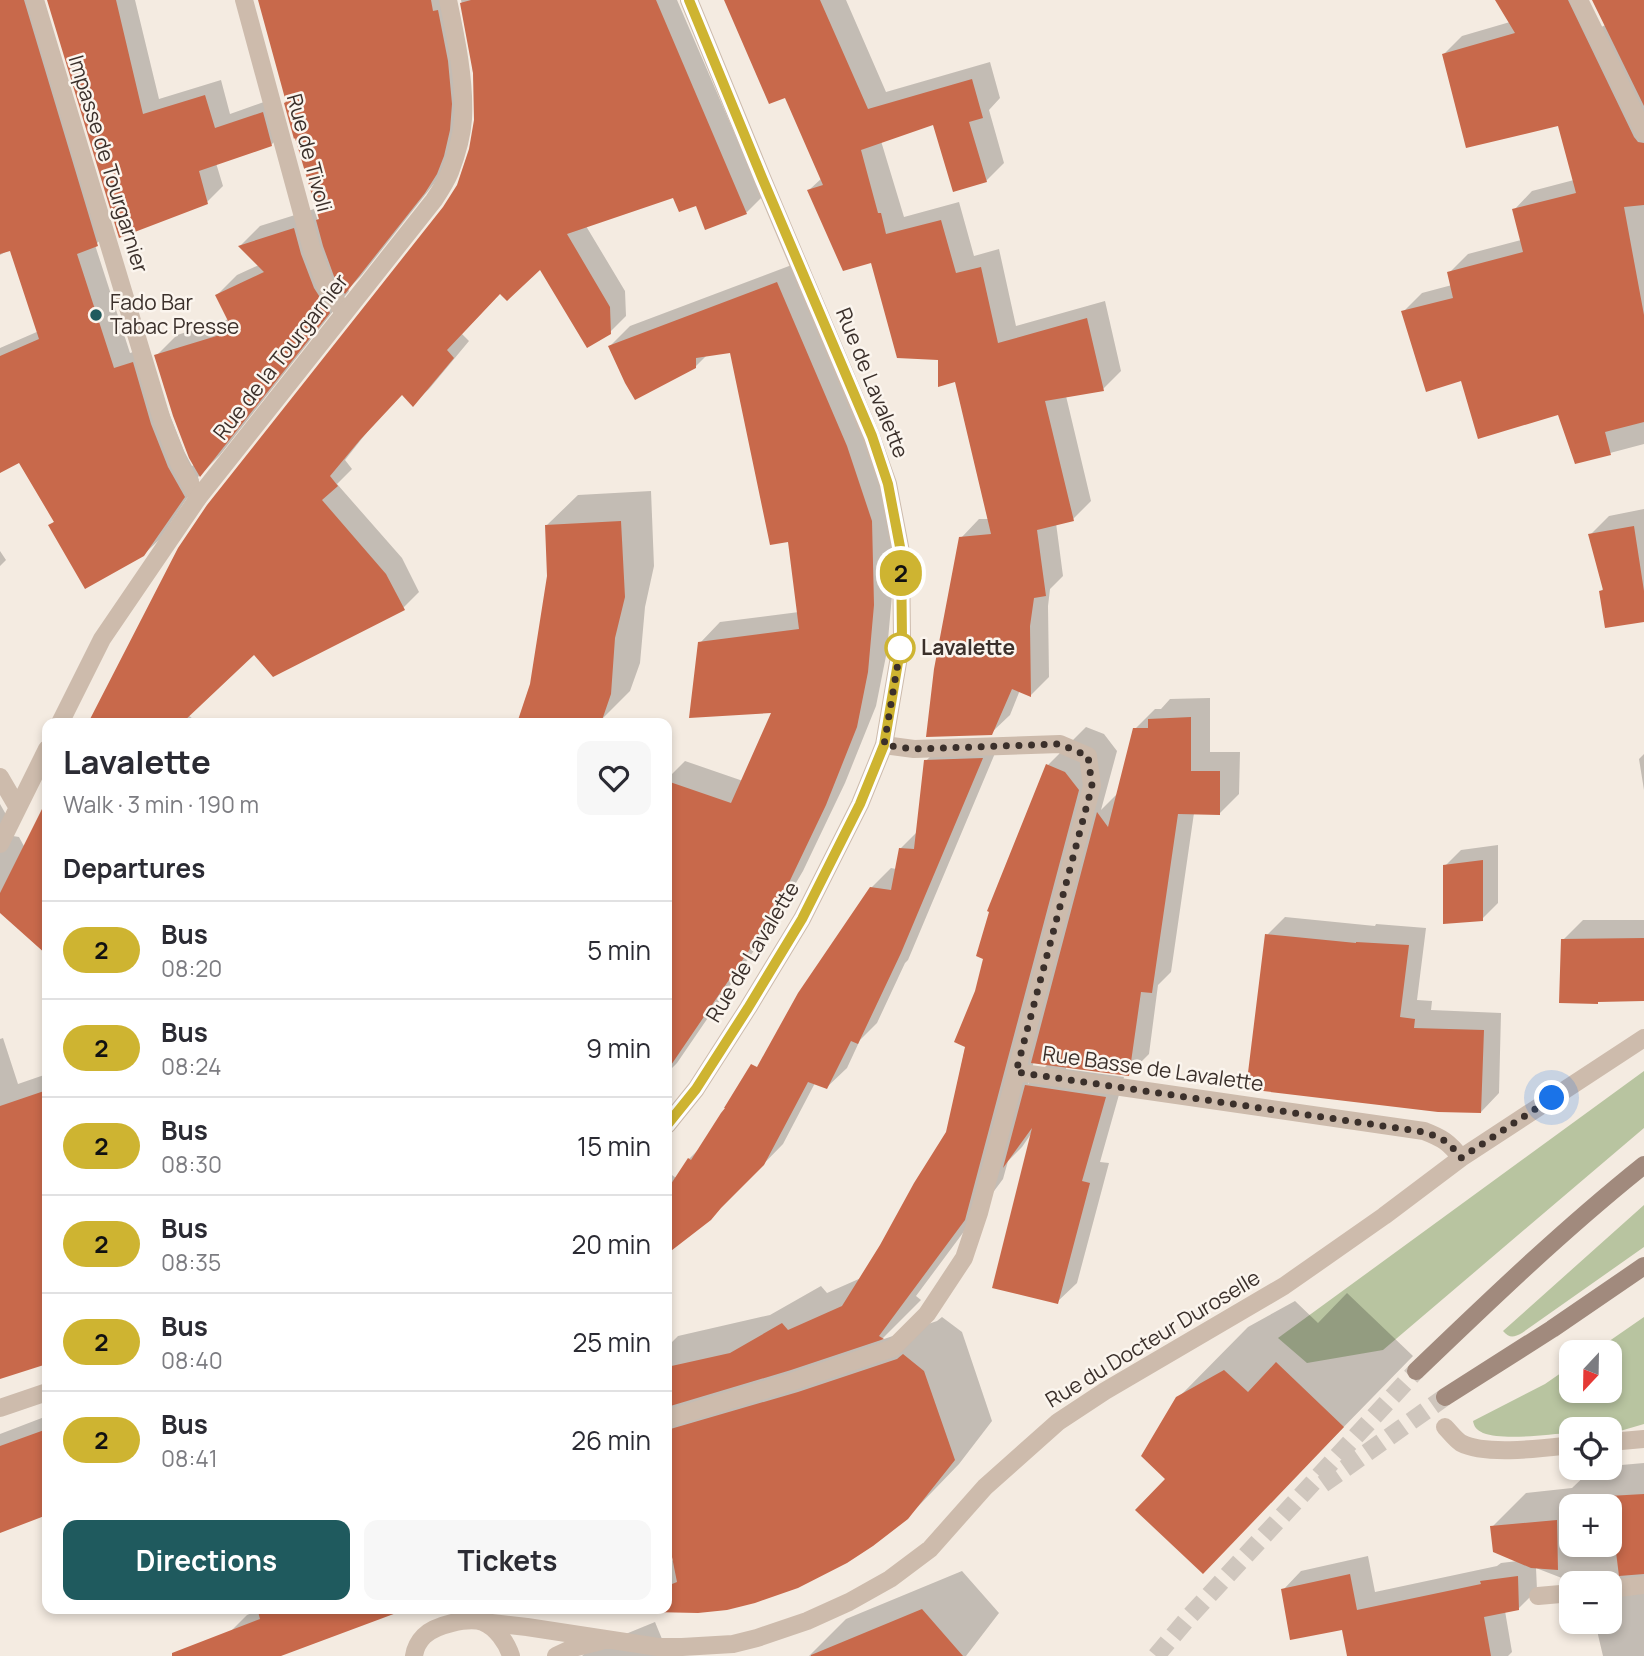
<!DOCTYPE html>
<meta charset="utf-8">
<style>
:root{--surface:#fff;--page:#f7f7f7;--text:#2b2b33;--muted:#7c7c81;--line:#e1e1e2;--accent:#1f5a5e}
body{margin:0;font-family:Manrope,sans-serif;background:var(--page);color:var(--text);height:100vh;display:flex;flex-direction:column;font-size:26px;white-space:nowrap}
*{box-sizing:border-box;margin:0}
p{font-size:23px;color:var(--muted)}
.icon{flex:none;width:38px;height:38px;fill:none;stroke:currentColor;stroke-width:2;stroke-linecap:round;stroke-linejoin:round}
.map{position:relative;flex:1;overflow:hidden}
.side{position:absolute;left:42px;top:718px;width:630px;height:896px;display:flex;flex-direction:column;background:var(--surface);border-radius:14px;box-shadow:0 4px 10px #0003}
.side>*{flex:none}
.badge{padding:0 14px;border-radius:23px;font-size:24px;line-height:46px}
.needle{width:46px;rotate:202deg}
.tools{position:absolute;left:1559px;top:1340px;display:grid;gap:14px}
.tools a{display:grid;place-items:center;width:63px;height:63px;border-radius:14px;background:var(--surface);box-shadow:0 4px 10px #0003;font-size:35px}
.you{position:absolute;width:35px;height:35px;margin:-18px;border:5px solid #fff;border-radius:50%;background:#1a73e8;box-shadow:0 0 0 10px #1a73e833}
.map>.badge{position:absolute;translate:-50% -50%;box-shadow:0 0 0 4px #fff}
h2{padding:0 21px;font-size:26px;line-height:63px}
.round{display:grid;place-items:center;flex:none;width:74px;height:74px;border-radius:14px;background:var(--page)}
.overview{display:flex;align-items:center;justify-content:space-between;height:119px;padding:0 21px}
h1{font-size:33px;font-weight:700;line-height:52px}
.primary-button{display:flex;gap:14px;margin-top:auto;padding:14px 21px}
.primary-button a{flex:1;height:80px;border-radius:14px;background:var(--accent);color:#fff;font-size:28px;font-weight:700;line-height:80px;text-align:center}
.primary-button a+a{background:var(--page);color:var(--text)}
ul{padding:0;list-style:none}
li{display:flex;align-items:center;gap:21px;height:98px;padding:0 21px;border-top:2px solid var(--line)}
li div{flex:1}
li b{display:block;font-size:26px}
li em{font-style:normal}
li .badge{min-width:77px;font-weight:700;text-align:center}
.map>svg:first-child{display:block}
.green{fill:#b8c4a0}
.shadow{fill:#0003;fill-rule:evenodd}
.building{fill:#c8694b}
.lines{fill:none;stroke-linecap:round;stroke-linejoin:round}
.secondary-tunnel{stroke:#cfc6bd;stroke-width:18;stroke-dasharray:18 9;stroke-linecap:butt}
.service{stroke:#cdbbac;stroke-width:18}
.minor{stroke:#cdbbac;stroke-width:18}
.tertiary{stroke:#cdbbac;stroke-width:18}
.secondary{stroke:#a18a7d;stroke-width:18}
.line-casing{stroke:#fff;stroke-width:16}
.line{stroke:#ceb431;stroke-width:10}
.walk{stroke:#3b302b;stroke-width:7;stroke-dasharray:0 12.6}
.poi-dot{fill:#1f5a5e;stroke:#fbf5ee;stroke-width:2.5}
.stop-dot{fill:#fff;stroke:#ceb431;stroke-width:3.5}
.labels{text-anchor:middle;stroke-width:5;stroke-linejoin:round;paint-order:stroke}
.street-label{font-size:21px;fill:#3b302b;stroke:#fbf5ee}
.poi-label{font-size:21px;fill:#3b302b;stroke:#fbf5ee;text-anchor:start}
.stop-label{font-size:21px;font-weight:bold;fill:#3b302b;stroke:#fbf5ee;text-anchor:start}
</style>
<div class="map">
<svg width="1644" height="1656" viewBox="0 0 1644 1656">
<rect width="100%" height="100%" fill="#f4ebe1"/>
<path class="green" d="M1644 1071V1128L1383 1350 1307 1363 1278 1338Z
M1644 1205V1247L1522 1333C1514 1337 1510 1339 1503 1331Z
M1644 1317V1424L1620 1431 1572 1430 1571 1433C1547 1434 1505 1441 1483 1433 1477 1430 1474 1427 1473 1421L1545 1384 1571 1366 1572 1391H1610V1353H1592Z"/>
<path class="shadow" d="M0 0H43L112 229 95 245 130 353 148 347 167 408 184 451 192 466 194 465 156 356 177 335 229 319 217 295 237 275 259 265 240 246 260 226 314 209 318 221 321 218 260 0H455L465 113 440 176 361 276 348 289 349 291 220 455 198 477 199 480 160 539 143 555 50 525 55 521 20 461 0 449V348L39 331 11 249 0 255Z
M49 0H135L159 99 221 80 230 114 278 97 287 129 271 145 216 163 223 186 207 202Z
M461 0H677L762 197 747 212 706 227 697 203 674 196 586 226 625 291 626 316 610 332 541 267 501 292 462 334 469 341 429 389 413 404 403 393 375 422 345 460 352 469 337 484 402 558 419 592 403 608 254 652 188 715 198 723H89L444 208 458 185 473 142 476 104 470 42Z
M726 0H846L886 92 990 62 1000 98 989 110 1004 163 986 181 934 123 881 141 904 217 959 202 974 256 999 249 1016 326 1105 301 1121 371 1103 389 1066 396 1091 501 1073 519 1056 523 1063 576 1050 589 1048 606 1049 677 1031 695 1020 690 1010 715 991 733 961 538 979 519H989L956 380 873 261 809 190 822 178 786 96Z
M1498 0H1581L1597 29 1644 7V444L1576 462 1559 413 1462 379 1403 312 1422 293 1452 285 1449 273 1468 254 1521 240 1514 210 1532 191 1574 180 1559 124 1443 55 1462 36 1510 22Z
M797 263 891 500 893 584 887 651 876 706 845 783 803 871 768 930 677 1063 667 1073V844L671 832 667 830V779L685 761 743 781 774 711 700 643 720 622 799 612 789 540 732 351 708 354 695 367 610 346 630 326Z
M651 491 654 566 645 607 640 663 630 691 600 721 532 684 548 576 547 525 578 495Z
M1644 509V620L1601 591 1604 588 1590 535 1609 516Z
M0 551 6 560 0 566Z
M1210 698V752H1240L1239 794 1219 814 1194 813 1171 972 1158 985 1149 1054 1129 1074 1066 1066V1069L1124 1077 1100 1162 1109 1163 1077 1283 1057 1302 1033 1131 1022 1147 1008 1161 1003 1179 916 1296 921 1300 881 1340 937 1321 942 1317 962 1332 992 1421 959 1464 907 1518 667 1608V1562L674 1560 667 1523V1347L678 1336 770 1315 821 1286 827 1293 861 1278 947 1133 977 992 1048 765 1086 727 1104 734 1117 751 1101 810 1119 792 1135 729 1155 709H1161L1170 699ZM1034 1061 1049 1063 1028 1084Z
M1001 739 908 960 905 963 877 1023 860 1040 847 1068 827 1087 815 1083 783 1144 710 1219 667 1252V1178L672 1175 676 1178 689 1159 723 1125 871 888 891 868 896 869 900 849 918 831 926 761 945 741Z
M1644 754V790L1639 759Z
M0 804 8 818 13 836 19 837 25 848 47 804V952L0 910Z
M1498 845V903L1482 919 1445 866 1461 850Z
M1285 917 1375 926 1376 924 1426 928 1417 1000 1432 1001 1431 1010 1501 1013 1499 1093 1481 1112 1267 935Z
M1583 920H1644V1000L1563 940Z
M3 1038 18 1084 47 1074V1363L0 1378V1039Z
M1347 1293 1413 1356 1203 1571 1168 1479 1178 1398 1248 1327 1295 1301 1318 1323Z
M47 1416V1513L0 1531V1434Z
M1644 1463V1656H1603L1595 1622H1610V1584H1581L1577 1581 1567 1580 1536 1568 1537 1590 1518 1609 1505 1611 1512 1652 1508 1656H1349L1343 1628 1283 1590 1301 1571 1368 1556 1375 1592 1497 1566 1501 1563 1518 1561 1492 1527 1526 1493 1572 1488 1593 1468H1610V1466ZM1572 1507H1610V1545H1572Z
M962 1571 999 1613 966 1656H809L846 1619Z
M259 1610 276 1656H238L230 1632 247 1615Z
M655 1622 669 1656H582L589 1649Z"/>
<path class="building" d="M0 0H24L98 246 77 254 114 368 133 362 151 424 168 467 185 497 144 556 85 589 48 525 54 522 19 463 0 473V356L39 339 10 251 0 254Z
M47 0H116L143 114 205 95 215 128 263 112 272 146 199 171 208 204 119 238Z
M258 0H431L433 11 438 10 448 61 452 104 450 130 444 156 437 174 425 193 345 294 335 279 323 246 316 220 319 219 295 138 294 139 284 103 286 102Z
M471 0H656L747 214 705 230 696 206 679 212 673 198 567 234 610 307 611 334 587 348 540 270 507 301 500 294 447 350 454 358 413 407 402 395 360 440 330 476 338 486 322 500 386 574 405 610 273 677 254 655 182 723H88L178 548 207 505 443 207 457 185 469 149 474 120 473 73 460 3Z
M724 0H820L868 109 972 79 983 118 969 122 987 182 953 192 933 125 861 150 878 213H881L886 234 941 220 956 273 981 267 998 343 1087 318 1104 391 1045 401 1074 521 1037 530 1046 596 1034 598 1030 626 1031 697 1012 689 992 735 926 737 934 669 959 537 991 534 955 382 938 387V360L897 358 871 263 843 271 807 190 823 185 785 98 769 104Z
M1495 0H1568L1634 137 1638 142 1644 143V205L1624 207 1644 315V422L1605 432 1611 455 1575 464 1558 415 1478 439 1461 381 1426 392 1401 311 1453 298 1447 272 1523 252 1512 209 1576 193 1558 126 1466 148 1442 54 1515 33Z
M1592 0H1644V106Z
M294 228 301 254 314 288 330 313 200 477 189 458 173 416 154 355 233 331 215 295 264 272 238 246Z
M777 282 847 446 872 521 874 605 868 672 857 727 826 805 784 893 748 952 667 1071V781L731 803 771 713 689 718 698 642 799 629 788 542 770 545 730 353 696 358V368L635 400 625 383 608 346Z
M621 521 625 597 615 638 611 694 601 723H517L530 684 547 576 545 525Z
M1634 526 1644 591V622L1605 628 1599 591 1603 590 1588 534Z
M1191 717V771H1220V815L1178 814 1152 993 1141 992 1129 1076 1031 1063 1097 812 1108 827 1133 728H1148V719Z
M983 758 901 953 858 1044 851 1041 827 1089 808 1082 764 1165 721 1208 711 1220 667 1254V1190L688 1158 691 1160 721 1113 725 1108H724L751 1064 757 1067 798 993 870 887 891 890 899 848 914 849 924 760Z
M1046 764 1065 772 1079 790 965 1220 879 1336 884 1339 791 1370 667 1407V1367L730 1353 782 1323 788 1330 842 1306 880 1245 914 1183 946 1132 965 1047 954 1042 975 991 983 959 976 956 989 912 987 911Z
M47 799V955L0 913V893Z
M1483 860V921L1443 924V865Z
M1265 934 1356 943V942L1409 945 1400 1017 1415 1019 1414 1028 1484 1030 1481 1113 1438 1112 1246 1089Z
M1644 938V1001L1598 1002V1004L1559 1003 1561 939Z
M1025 1085 1106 1097 1082 1181 1090 1183 1058 1304 992 1288 1032 1128 1003 1168Z
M47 1090V1364L0 1379V1106Z
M903 1354 924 1371 955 1460 908 1519 873 1546 847 1563 798 1588 755 1603 727 1610 698 1613 606 1611 605 1608H667V1586L677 1582 667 1532V1430L798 1392 897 1359Z
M1276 1362 1344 1427 1203 1574 1135 1510 1165 1479 1141 1456 1176 1397 1224 1370 1248 1392Z
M47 1429V1515L0 1533V1446Z
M1644 1494V1574L1619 1576 1609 1496Z
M1557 1520 1558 1570 1531 1568 1493 1552 1490 1526Z
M1350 1574 1357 1610 1481 1584 1480 1581 1518 1576 1519 1610 1484 1617 1491 1656H1347L1342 1630 1290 1640 1281 1589Z
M257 1608H399V1612L281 1656H172V1653L260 1619Z
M922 1609 963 1656H811V1655Z"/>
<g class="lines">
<path class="secondary-tunnel" d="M1323 1484 1445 1397
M1156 1656 1188 1618 1416 1371"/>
<path class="service" d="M1445 1427C1450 1432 1455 1439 1461 1443 1486 1456 1544 1448 1572 1445
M1610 1442 1644 1439
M1610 1589 1644 1585
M1538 1596 1572 1593"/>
<path class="minor" d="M35 0 162 420 179 463 198 498
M244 0 312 250 325 284 344 313
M1579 0 1644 132
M1016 1072 1424 1131C1442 1138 1449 1142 1461 1158
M667 1419 794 1381 893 1348 927 1314 964 1258 979 1213 1092 786 1088 756 1060 744 914 749 884 745
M483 1622 527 1627 658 1647H682L733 1644 757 1638 807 1621 849 1602 890 1579 930 1549 985 1487 1058 1422 1105 1391 1284 1286 1384 1216 1461 1158 1644 1038
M414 1656C415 1649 419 1641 424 1636 435 1625 468 1617 483 1622 496 1627 507 1643 511 1656
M556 1656 573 1648 601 1641"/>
<path class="tertiary" d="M60 723 102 639 198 498 434 200C440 191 446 182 450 172 456 156 462 136 463 119 465 80 456 38 448 0
M0 777 18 808
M0 844 47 749
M667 1125 696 1089 748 1008 802 919 860 804 884 745 902 639 901 552 888 484 871 436 763 180 689 0
M0 1408 47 1392"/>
<path class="secondary" d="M1416 1371C1490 1300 1564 1229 1644 1165
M1445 1397 1552 1329 1644 1266"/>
</g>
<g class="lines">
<defs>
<path id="line" d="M667 1125 696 1089 748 1008 802 919 860 804 884 745 902 639 901 552 888 484 872 436 763 180 689 0"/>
</defs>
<use href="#line" class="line-casing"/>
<use href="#line" class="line"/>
<path class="walk" d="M900 648 902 639 884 745 914 749 1060 744 1088 756 1092 786 1016 1072 1424 1132C1443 1138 1449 1142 1461 1158L1552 1098"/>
</g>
<circle class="poi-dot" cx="96" cy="315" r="7"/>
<circle class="stop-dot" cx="900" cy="648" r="14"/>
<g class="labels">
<g class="street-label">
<text transform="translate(309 153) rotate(75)" y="7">Rue de Tivoli</text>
<text transform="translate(108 164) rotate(73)" y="7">Impasse de Tourgarnier</text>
<text transform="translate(281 357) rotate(-52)" y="7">Rue de la Tourgarnier</text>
<text transform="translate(872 383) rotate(68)" y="7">Rue de Lavalette</text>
<text transform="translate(753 952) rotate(-59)" y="7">Rue de Lavalette</text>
<text transform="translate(1153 1069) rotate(8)" y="7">Rue Basse de Lavalette</text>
<text transform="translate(1153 1339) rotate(-31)" y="7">Rue du Docteur Duroselle</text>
</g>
<g class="poi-label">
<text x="110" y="310">Fado Bar<tspan x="110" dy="24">Tabac Presse</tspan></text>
</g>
<g class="stop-label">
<text x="921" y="655">Lavalette</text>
</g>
</g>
</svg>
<div class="tools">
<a><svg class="needle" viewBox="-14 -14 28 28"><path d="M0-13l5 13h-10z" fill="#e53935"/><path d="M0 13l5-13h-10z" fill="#7c7c81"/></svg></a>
<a><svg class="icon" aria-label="locate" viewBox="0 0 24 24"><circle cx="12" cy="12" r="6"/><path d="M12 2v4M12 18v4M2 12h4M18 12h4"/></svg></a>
<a>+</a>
<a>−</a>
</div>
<div class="you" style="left:1552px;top:1098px"></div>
<b class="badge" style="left:901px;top:573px;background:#ceb431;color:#111">2</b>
<section class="side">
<div class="overview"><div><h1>Lavalette</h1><p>Walk · 3 min · 190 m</p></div><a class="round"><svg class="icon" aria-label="heart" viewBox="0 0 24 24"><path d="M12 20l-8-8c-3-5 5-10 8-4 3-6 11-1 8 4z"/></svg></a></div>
<h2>Departures</h2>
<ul>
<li><span class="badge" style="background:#ceb431;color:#111">2</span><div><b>Bus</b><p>08:20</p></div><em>5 min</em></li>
<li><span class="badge" style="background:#ceb431;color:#111">2</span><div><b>Bus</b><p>08:24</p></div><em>9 min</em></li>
<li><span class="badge" style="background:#ceb431;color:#111">2</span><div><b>Bus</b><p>08:30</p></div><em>15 min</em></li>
<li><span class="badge" style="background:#ceb431;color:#111">2</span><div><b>Bus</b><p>08:35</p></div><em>20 min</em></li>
<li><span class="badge" style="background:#ceb431;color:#111">2</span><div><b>Bus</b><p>08:40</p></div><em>25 min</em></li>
<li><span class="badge" style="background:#ceb431;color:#111">2</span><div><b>Bus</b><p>08:41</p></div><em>26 min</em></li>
</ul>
<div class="primary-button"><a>Directions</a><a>Tickets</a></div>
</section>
</div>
